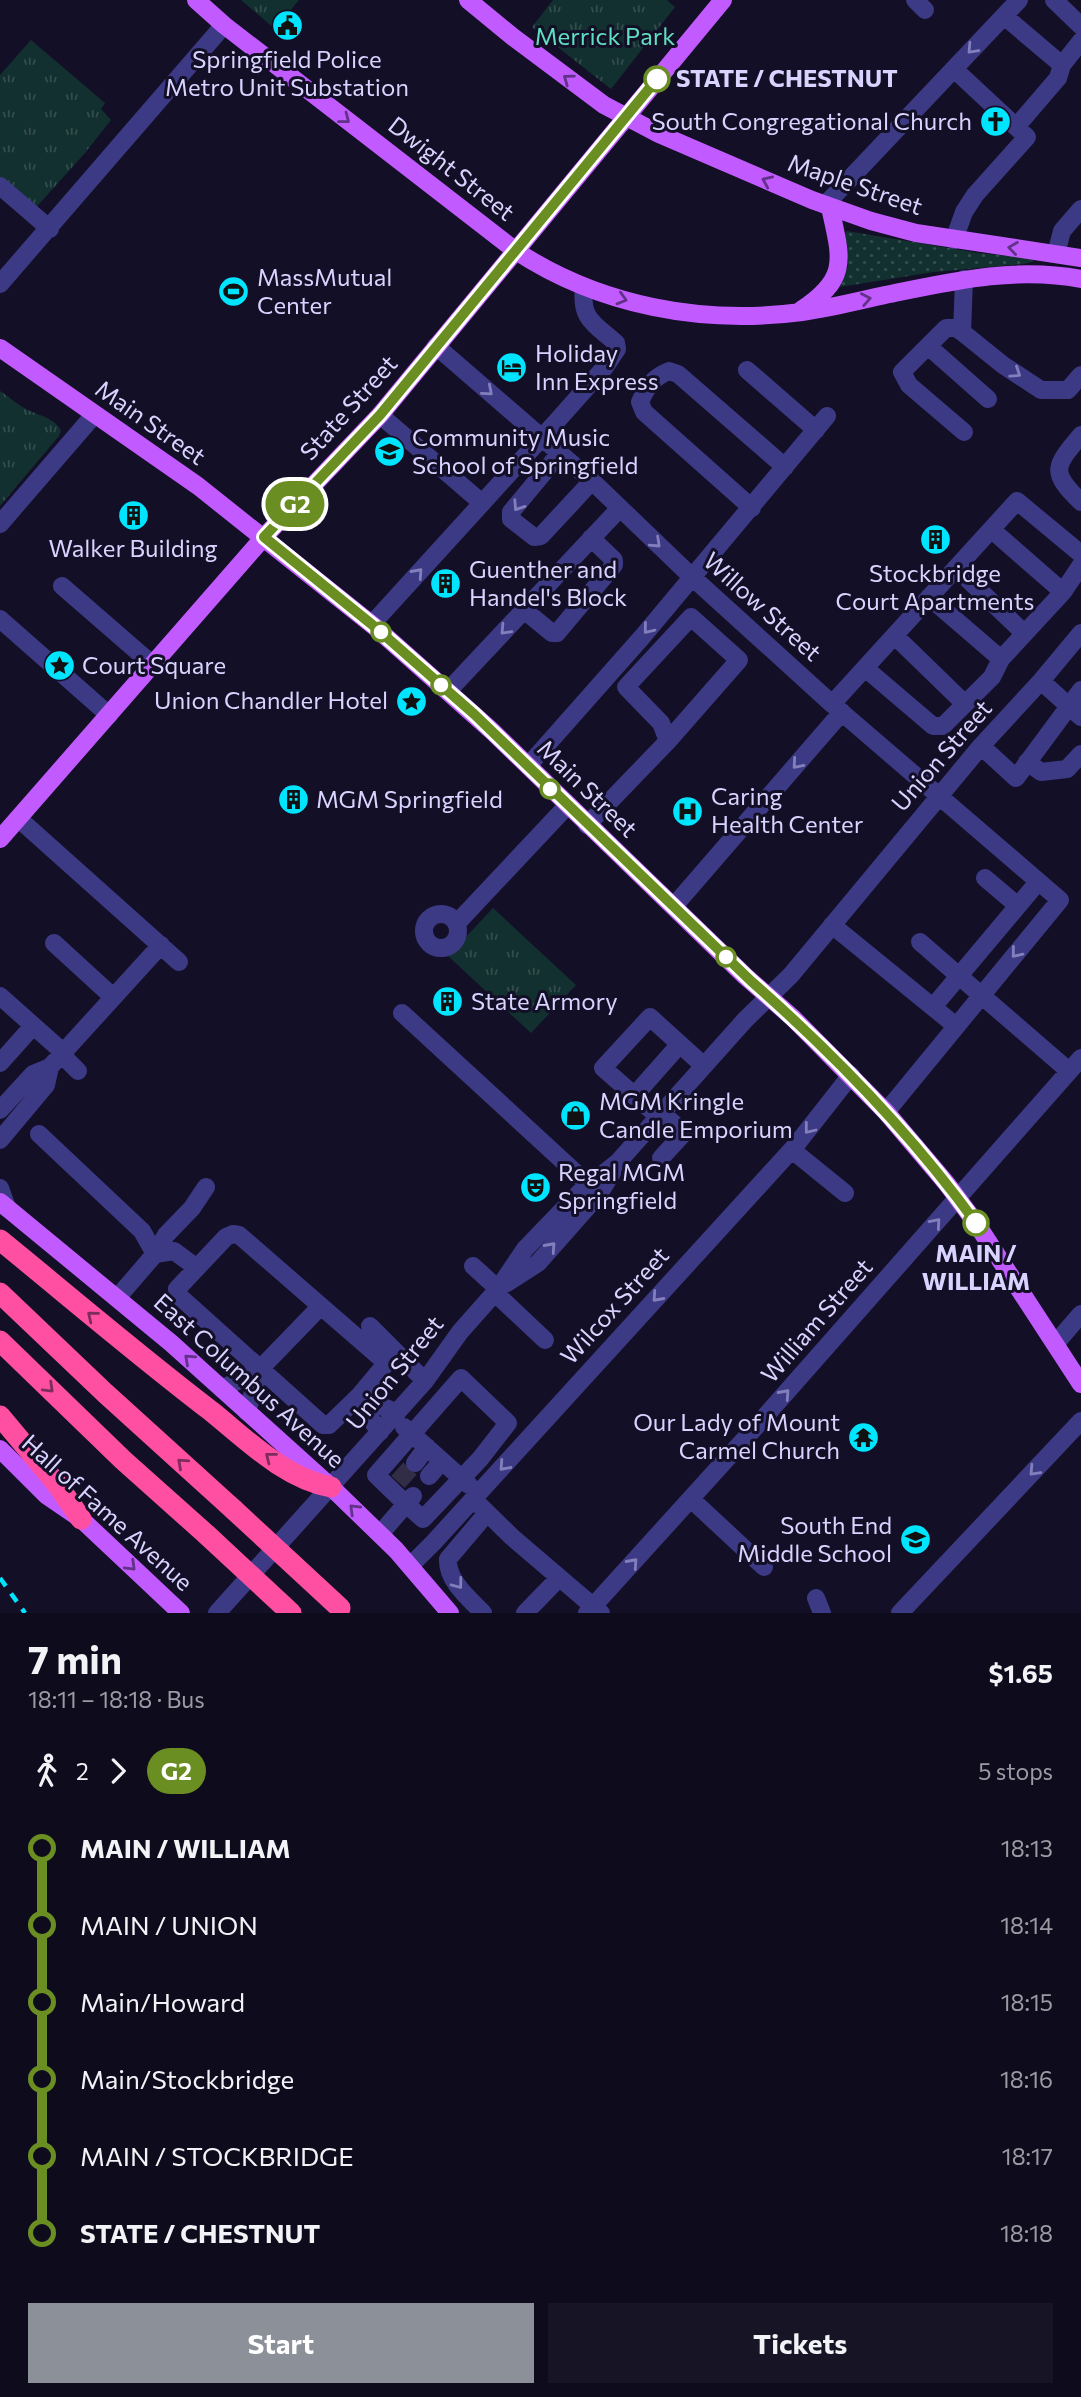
<!DOCTYPE html>
<meta charset="utf-8">
<style>
:root{--surface:#0e0b1c;--page:#171425;--text:#f1f3f6;--muted:#9b9ba3;--accent:#8c9099}
body{margin:0;font-family:Commissioner,sans-serif;background:var(--page);color:var(--text);height:100vh;display:flex;flex-direction:column;font-size:26px;white-space:nowrap}
*{box-sizing:border-box;margin:0}
p{font-size:23px;color:var(--muted)}
.icon{flex:none;width:38px;height:38px;fill:none;stroke:currentColor;stroke-width:2;stroke-linecap:round;stroke-linejoin:round}
.map{position:relative;height:1613px;overflow:hidden}
.drawer{display:flex;flex-direction:column;background:var(--surface);flex:1}
.drawer>*{flex:none}
.badge{padding:0 14px;border-radius:23px;font-size:24px;line-height:46px}
.map>.badge{position:absolute;translate:-50% -50%;box-shadow:0 0 0 4px #fff}
.legs{display:flex;align-items:center;gap:10px;height:77px;padding:0 28px;font-size:23px}
.legs p{margin-inline-start:auto}
.overview{display:flex;align-items:center;justify-content:space-between;height:119px;padding:0 28px}
h1{font-size:38px;font-weight:700;line-height:52px}
.cta{display:flex;gap:14px;margin-top:auto;padding:14px 28px}
.cta a{flex:1;height:80px;border-radius:0px;background:var(--accent);color:#fff;font-size:28px;font-weight:700;line-height:80px;text-align:center}
.cta a+a{background:var(--page);color:var(--text)}
ul{padding:0 28px;list-style:none}
li{display:flex;align-items:center;gap:24px;height:77px;font-size:26px}
li i{display:grid;place-items:center;width:10px;height:100%;margin:0 9px;background:currentColor}
li i::after{content:'';width:18px;height:18px;margin:-9px;border:5px solid;border-radius:50%;background:var(--surface)}
li p{margin-inline-start:auto}
li:first-child i{background:linear-gradient(#0000 50%,currentColor 0)}
li:last-child i{background:linear-gradient(currentColor 50%,#0000 0)}
.map>svg:first-child{display:block}
.grass{fill:url(#grass-dots)}
.park{fill:url(#park-tufts)}
.lines{fill:none;stroke-linecap:round;stroke-linejoin:round}
.minor-tunnel{stroke:#312d47;stroke-width:18;stroke-dasharray:18 9;stroke-linecap:butt}
.minor{stroke:#3d3a85;stroke-width:18}
.major{stroke:#c25bff;stroke-width:18}
.highway{stroke:#ff4fa3;stroke-width:21}
.rail{stroke:#00e5ff;stroke-width:4.5;stroke-dasharray:10 9;stroke-linecap:butt}
.highway-bridge{stroke:#ff4fa3;stroke-width:21}
.oneway{stroke:#837fbc}
.oneway2{stroke:#623188}
.oneway3{stroke:#7d2c5e}
.line-1-casing{stroke:#fff;stroke-width:16}
.line-1{stroke:#6b8e23;stroke-width:10}
.stop-1-dot{fill:#fff;stroke:#6b8e23;stroke-width:3.5}
.labels{text-anchor:middle;stroke-width:6;stroke-linejoin:round;paint-order:stroke}
.park-label{font-size:24px;fill:#5fe0c0;stroke:#130f26}
.poi-label{font-size:24px;fill:#d9d4ff;stroke:#130f26;text-anchor:start}
.stop-label{font-size:24px;font-weight:bold;fill:#d9d4ff;stroke:#130f26;text-anchor:start}
.street-label{font-size:24px;fill:#d9d4ff;stroke:#130f26}
</style>
<div class="map">
<svg width="1081" height="1613" viewBox="0 0 1081 1613">
<defs>
<pattern id="grass-dots" width="8" height="8" patternUnits="userSpaceOnUse" patternTransform="scale(1.75)"><rect width="8" height="8" fill="#12302f"/><path d="M2 2h.1M6 6h.1" fill="none" stroke="#344d4e" stroke-width="1.8" stroke-linecap="round"/></pattern>
<pattern id="park-tufts" width="24" height="20" patternUnits="userSpaceOnUse" patternTransform="scale(1.75)"><rect width="24" height="20" fill="#12302f"/><path d="M3 7l-1-3M5 7V3M7 7l1-3M15 17l-1-3M17 17v-4M19 17l1-3" fill="none" stroke="#344d4e"/></pattern>
</defs>
<rect width="100%" height="100%" fill="#130f26"/>
<path class="grass" d="M847 231 979 253 1030 258 1034 261 1024 264 934 272 840 287 848 266 844 235Z"/>
<path class="park" d="M241 0H299L275 29Z
M553 0H667L675 7 611 89 532 27Z
M31 40 105 103 101 109 111 120 85 153 31 213 0 186V75Z
M0 391C9 397 18 405 28 410 40 416 55 418 61 431L59 436 0 506Z
M493 908 576 985 531 1033 448 956Z"/>
<g class="lines">
<path class="minor-tunnel" d="M398 1482 415 1463"/>
<path class="minor" d="M915 0 925 10
M1054 0 1081 26
M1004 16 1062 65 1081 41
M954 69 1027 137 975 195 964 212 954 240
M1016 127 1058 78 1062 65
M0 186 50 229
M825 205 1019 0
M1056 254 1062 231 1081 209
M0 284 224 25
M962 332 964 279
M436 346 592 481 691 576 832 704 1060 900 886 1112
M928 346 988 399
M747 370 816 430
M380 415 482 503
M964 432 909 385 902 372 946 328H956L962 332 1003 365 1041 390H1068L1081 375
M1081 435C1054 467 1050 472 1081 502
M560 453 511 512V519L534 537 541 536 592 481
M752 508 644 412 640 402C647 386 654 377 669 371L678 374 785 467
M0 524 94 415
M992 530 1063 592
M957 569 1024 633
M62 586 153 665
M929 597 1001 659
M524 610 552 633H557L614 565V560L591 538
M0 619 109 715
M372 624 556 422 605 367 617 349 616 343C595 324 580 320 584 287
M895 636 965 704
M865 668 933 726H943L992 677 1001 659 1063 592 1081 565
M1041 681 1081 717
M448 691 619 509
M832 704 1017 501 1081 554
M981 746 1016 778 1081 690
M1027 762 1041 772 1067 769 1081 754
M528 766 643 636 827 416
M19 819 179 962
M587 825 668 741 739 660 691 617 626 687 661 723 668 741
M985 878 1018 906
M1038 882 959 976 1069 1071
M674 906 842 712
M424 931a17 17 0 1 1 34 0a17 17 0 1 1-34 0Z
M457 923 567 806
M832 925 956 1026
M920 942 959 976 933 1007
M54 943 113 997
M0 996 63 1052
M402 1013 589 1185
M61 1054 78 1071
M0 1063 33 1026
M634 1096 680 1044
M0 1110 33 1074 50 1067 161 945
M659 1117 603 1068 650 1017 704 1066
M39 1134 142 1231 155 1254
M0 1140 46 1085 50 1067
M792 1150 845 1193
M661 1158 684 1133 662 1113
M0 1188 7 1208
M233 1234 239 1235 383 1360 384 1366 359 1396 329 1425H323L179 1296 177 1289 226 1237Z
M155 1254 174 1251 197 1268
M473 1266 498 1289
M507 1283 538 1263 599 1194 612 1173
M495 1293 545 1340
M117 1298 155 1254 166 1235 192 1208 206 1187
M370 1326 425 1381
M1056 1343 1081 1314
M260 1369 320 1307
M222 1389 260 1369 247 1412
M404 1427 469 1485
M380 1432 362 1407 359 1396 397 1413
M415 1463 427 1447
M429 1476 442 1461
M473 1499 512 1537 601 1613
M691 1499 764 1567
M380 1534 406 1504 376 1475 461 1378 508 1423 480 1459 423 1519 406 1504 413 1496
M410 1566 434 1542 796 1145 851 1075
M816 1598 822 1613
M217 1613 425 1381 460 1332 498 1289 525 1249 579 1193 618 1162 745 1020 791 975 981 746 1041 681 1081 633
M483 1613C469 1598 447 1581 448 1559L487 1513
M525 1613 559 1578
M587 1613 761 1421 1081 1058
M900 1613 1081 1421"/>
<path class="major" d="M196 0 224 25 516 251C600 306 702 325 802 312 830 308 858 301 885 295 949 282 1015 266 1081 279
M468 0 513 37 604 105 659 134 812 200 871 221 916 233 1081 258
M801 310C850 278 841 258 830 207
M0 348 198 486 375 627 492 731 745 976 793 1018 886 1112 947 1184 976 1223 1081 1384
M0 839 264 537 380 415 723 0
M0 1202 171 1343 331 1487 396 1550 450 1613
M0 1449 46 1495 81 1519 181 1613"/>
<path class="highway" d="M0 1240C70 1297 139 1356 211 1411 247 1440 284 1478 331 1487
M0 1293 105 1393 233 1509
M0 1341 123 1460 207 1535
M0 1416 57 1484 81 1519"/>
<path class="rail" d="M0 1578 25 1613"/>
<path class="highway-bridge" d="M233 1509 340 1608
M207 1535 291 1613"/>
</g>
<defs><path id="oneway-chevron" d="M-2-3.5L2.5 0L-2 3.5" fill="none" stroke-width="1.6" stroke-linecap="round" stroke-linejoin="round" transform="scale(1.75)"/></defs>
<g class="oneway">
<use href="#oneway-chevron" transform="translate(972 49) rotate(133)"/>
<use href="#oneway-chevron" transform="translate(1016 373) rotate(34)"/>
<use href="#oneway-chevron" transform="translate(488 391) rotate(41)"/>
<use href="#oneway-chevron" transform="translate(518 506) rotate(123)"/>
<use href="#oneway-chevron" transform="translate(656 543) rotate(43)"/>
<use href="#oneway-chevron" transform="translate(418 573) rotate(-48)"/>
<use href="#oneway-chevron" transform="translate(648 629) rotate(129)"/>
<use href="#oneway-chevron" transform="translate(505 630) rotate(133)"/>
<use href="#oneway-chevron" transform="translate(797 764) rotate(131)"/>
<use href="#oneway-chevron" transform="translate(1016 953) rotate(129)"/>
<use href="#oneway-chevron" transform="translate(809 1129) rotate(128)"/>
<use href="#oneway-chevron" transform="translate(936 1223) rotate(-49)"/>
<use href="#oneway-chevron" transform="translate(551 1247) rotate(-48)"/>
<use href="#oneway-chevron" transform="translate(657 1297) rotate(132)"/>
<use href="#oneway-chevron" transform="translate(785 1394) rotate(-48)"/>
<use href="#oneway-chevron" transform="translate(504 1466) rotate(132)"/>
<use href="#oneway-chevron" transform="translate(1034 1471) rotate(133)"/>
<use href="#oneway-chevron" transform="translate(633 1563) rotate(-48)"/>
<use href="#oneway-chevron" transform="translate(458 1584) rotate(53)"/>
</g>
<g class="oneway2">
<use href="#oneway-chevron" transform="translate(568 79) rotate(-144)"/>
<use href="#oneway-chevron" transform="translate(345 119) rotate(38)"/>
<use href="#oneway-chevron" transform="translate(767 181) rotate(-156)"/>
<use href="#oneway-chevron" transform="translate(1013 248) rotate(-172)"/>
<use href="#oneway-chevron" transform="translate(622 299) rotate(17)"/>
<use href="#oneway-chevron" transform="translate(866 299) rotate(-11)"/>
<use href="#oneway-chevron" transform="translate(189 1359) rotate(-138)"/>
<use href="#oneway-chevron" transform="translate(354 1509) rotate(-136)"/>
<use href="#oneway-chevron" transform="translate(131 1566) rotate(44)"/>
</g>
<g class="oneway3">
<use href="#oneway-chevron" transform="translate(92 1316) rotate(-141)"/>
<use href="#oneway-chevron" transform="translate(49 1388) rotate(44)"/>
<use href="#oneway-chevron" transform="translate(270 1457) rotate(-142)"/>
<use href="#oneway-chevron" transform="translate(182 1463) rotate(-138)"/>
</g>
<g class="lines">
<defs>
<path id="line-1" d="M657 79 380 415 264 537 375 627 474 714 751 981C834 1054 911 1133 976 1223"/>
</defs>
<use href="#line-1" class="line-1-casing"/>
<use href="#line-1" class="line-1"/>
</g>
<defs>
<symbol id="civic-disc" viewBox="-11 -11 22 22"><circle r="9.5" fill="#00e5ff" stroke="#130f26"/><path d="M-.6-6.5H3V-4.5H.6V-3L4-1V1h2V6H-6V1h2V-1L-.6-3ZM-1.2 2.5V6h2.4V2.5Z" fill="#111"/></symbol>
<symbol id="church-disc" viewBox="-11 -11 22 22"><circle r="9.5" fill="#00e5ff" stroke="#130f26"/><path d="M-1.2-6h2.4v3.5h3.3v2.4h-3.3V6h-2.4V-.1h-3.3v-2.4h3.3Z" fill="#111"/></symbol>
<symbol id="stadium-disc" viewBox="-11 -11 22 22"><circle r="9.5" fill="#00e5ff" stroke="#130f26"/><path d="M0-5a6.5 5 0 1 0 0 10a6.5 5 0 1 0 0-10ZM-3.5-1.8h7v3.6h-7Z" fill="#111"/></symbol>
<symbol id="hotel-disc" viewBox="-11 -11 22 22"><circle r="9.5" fill="#00e5ff" stroke="#130f26"/><path d="M-6-4.5h1.5V1H6V5H4.5V3h-9V5H-6ZM-4 0a1.8 1.8 0 1 1 3.6 0ZM.5 0V-2.5h3Q6-2.5 6 0Z" fill="#111"/></symbol>
<symbol id="school-disc" viewBox="-11 -11 22 22"><circle r="9.5" fill="#00e5ff" stroke="#130f26"/><path d="M0-5L7-2L0 1L-7-2ZM-4 1L0 2.5L4 1V4Q0 6-4 4Z" fill="#111"/></symbol>
<symbol id="building-disc" viewBox="-11 -11 22 22"><circle r="9.5" fill="#00e5ff" stroke="#130f26"/><path d="M-4-6H4V6H1V3H-1V6H-4ZM-2.5-4.3h1.7v1.8h-1.7ZM.8-4.3h1.7v1.8H.8ZM-2.5-1h1.7V.8h-1.7ZM.8-1h1.7V.8H.8Z" fill="#111"/></symbol>
<symbol id="sight-disc" viewBox="-11 -11 22 22"><circle r="9.5" fill="#00e5ff" stroke="#130f26"/><path d="M0-6L1.8-2.2L6-1.7L2.9 1.2L3.7 5.4L0 3.3L-3.7 5.4L-2.9 1.2L-6-1.7L-1.8-2.2Z" fill="#111"/></symbol>
<symbol id="hospital-disc" viewBox="-11 -11 22 22"><circle r="9.5" fill="#00e5ff" stroke="#130f26"/><path d="M-5-5h3v3.5h4V-5h3V5h-3V1.5h-4V5h-3Z" fill="#111"/></symbol>
<symbol id="shop-disc" viewBox="-11 -11 22 22"><circle r="9.5" fill="#00e5ff" stroke="#130f26"/><path d="M-5-2.5h2.3a2.7 3.5 0 0 1 5.4 0H5L5.5 6h-11ZM-1.5-2.5h3a1.5 2.3 0 0 0-3 0Z" fill="#111"/></symbol>
<symbol id="theatre-disc" viewBox="-11 -11 22 22"><circle r="9.5" fill="#00e5ff" stroke="#130f26"/><path d="M-5-5.5Q0-4 5-5.5V0Q5 5 0 6Q-5 5-5 0ZM-3.3-2.5H-1v1.5H-3.3ZM1-2.5H3.3v1.5H1ZM-2.8 1Q0 5.5 2.8 1Z" fill="#111"/></symbol>
<symbol id="temple-disc" viewBox="-11 -11 22 22"><circle r="9.5" fill="#00e5ff" stroke="#130f26"/><path d="M0-6L5-2H3V0L6.5 2.5H4V6H1.5V3h-3V6H-4V2.5H-6.5L-3 0V-2H-5Z" fill="#111"/></symbol>
</defs>
<g fill-rule="evenodd">
<use href="#civic-disc" x="270" y="8" width="35" height="35"/>
<use href="#church-disc" x="978" y="104" width="35" height="35"/>
<use href="#stadium-disc" x="216" y="274" width="35" height="35"/>
<use href="#hotel-disc" x="494" y="350" width="35" height="35"/>
<use href="#school-disc" x="372" y="434" width="35" height="35"/>
<use href="#building-disc" x="116" y="498" width="35" height="35"/>
<use href="#building-disc" x="918" y="522" width="35" height="35"/>
<use href="#building-disc" x="428" y="566" width="35" height="35"/>
<use href="#sight-disc" x="42" y="648" width="35" height="35"/>
<use href="#sight-disc" x="394" y="684" width="35" height="35"/>
<use href="#building-disc" x="276" y="782" width="35" height="35"/>
<use href="#hospital-disc" x="670" y="794" width="35" height="35"/>
<use href="#building-disc" x="430" y="984" width="35" height="35"/>
<use href="#shop-disc" x="558" y="1098" width="35" height="35"/>
<use href="#theatre-disc" x="518" y="1170" width="35" height="35"/>
<use href="#temple-disc" x="846" y="1420" width="35" height="35"/>
<use href="#school-disc" x="898" y="1522" width="35" height="35"/>
</g>
<g class="stop-1-dot">
<circle cx="657" cy="79" r="12"/>
<circle cx="381" cy="632" r="9"/>
<circle cx="441" cy="685" r="9"/>
<circle cx="550" cy="789" r="9"/>
<circle cx="726" cy="957" r="9"/>
<circle cx="976" cy="1223" r="12"/>
</g>
<g class="labels">
<g class="park-label">
<text x="605" y="45">Merrick Park</text>
</g>
<g class="poi-label">
<text x="287" y="68" text-anchor="middle">Springfield Police<tspan x="287" dy="28">Metro Unit Substation</tspan></text>
<text x="972" y="130" text-anchor="end">South Congregational Church</text>
<text x="257" y="286">MassMutual<tspan x="257" dy="28">Center</tspan></text>
<text x="535" y="362">Holiday<tspan x="535" dy="28">Inn Express</tspan></text>
<text x="412" y="446">Community Music<tspan x="412" dy="28">School of Springfield</tspan></text>
<text x="133" y="557" text-anchor="middle">Walker Building</text>
<text x="469" y="578">Guenther and<tspan x="469" dy="28">Handel's Block</tspan></text>
<text x="935" y="582" text-anchor="middle">Stockbridge<tspan x="935" dy="28">Court Apartments</tspan></text>
<text x="82" y="674">Court Square</text>
<text x="388" y="709" text-anchor="end">Union Chandler Hotel</text>
<text x="711" y="805">Caring<tspan x="711" dy="28">Health Center</tspan></text>
<text x="316" y="808">MGM Springfield</text>
<text x="471" y="1010">State Armory</text>
<text x="599" y="1110">MGM Kringle<tspan x="599" dy="28">Candle Emporium</tspan></text>
<text x="558" y="1181">Regal MGM<tspan x="558" dy="28">Springfield</tspan></text>
<text x="840" y="1431" text-anchor="end">Our Lady of Mount<tspan x="840" dy="28">Carmel Church</tspan></text>
<text x="892" y="1534" text-anchor="end">South End<tspan x="892" dy="28">Middle School</tspan></text>
</g>
<g class="stop-label">
<text x="676" y="87">STATE / CHESTNUT</text>
<text x="976" y="1262" text-anchor="middle">MAIN /<tspan x="976" dy="28">WILLIAM</tspan></text>
</g>
<g class="street-label">
<text transform="translate(451 169) rotate(38)" y="8">Dwight Street</text>
<text transform="translate(855 185) rotate(19)" y="8">Maple Street</text>
<text transform="translate(349 408) rotate(-48)" y="8">State Street</text>
<text transform="translate(150 423) rotate(35)" y="8">Main Street</text>
<text transform="translate(762 607) rotate(42)" y="8">Willow Street</text>
<text transform="translate(942 756) rotate(-49)" y="8">Union Street</text>
<text transform="translate(587 789) rotate(44)" y="8">Main Street</text>
<text transform="translate(615 1306) rotate(-48)" y="8">Wilcox Street</text>
<text transform="translate(817 1321) rotate(-49)" y="8">William Street</text>
<text transform="translate(395 1373) rotate(-51)" y="8">Union Street</text>
<text transform="translate(249 1381) rotate(42)" y="8">East Columbus Avenue</text>
<text transform="translate(107 1513) rotate(42)" y="8">Hall of Fame Avenue</text>
</g>
</g>
</svg>
<b class="badge" style="left:295px;top:504px;background:#6b8e23;color:#fff">G2</b>
</div>
<section class="drawer">
<div class="overview"><div><h1>7 min</h1><p>18:11 – 18:18 · Bus</p></div><b>$1.65</b></div>
<div class="legs"><svg class="icon" aria-label="walk" viewBox="0 0 24 24"><circle cx="13" cy="4" r="2"/><path d="M13 8l-2 6 4 7M11 14l-3 7M7 12l3-4h3l4 4"/></svg>2<svg class="icon" aria-label="forward" viewBox="0 0 24 24"><path d="M9 5l7 7-7 7"/></svg><b class="badge" style="background:#6b8e23;color:#fff">G2</b><p>5 stops</p></div>
<ul>
<li><i style="color:#6b8e23"></i><b>MAIN / WILLIAM</b><p>18:13</p></li>
<li><i style="color:#6b8e23"></i><span>MAIN / UNION</span><p>18:14</p></li>
<li><i style="color:#6b8e23"></i><span>Main/Howard</span><p>18:15</p></li>
<li><i style="color:#6b8e23"></i><span>Main/Stockbridge</span><p>18:16</p></li>
<li><i style="color:#6b8e23"></i><span>MAIN / STOCKBRIDGE</span><p>18:17</p></li>
<li><i style="color:#6b8e23"></i><b>STATE / CHESTNUT</b><p>18:18</p></li>
</ul>
<div class="cta"><a>Start</a><a>Tickets</a></div>
</section>
